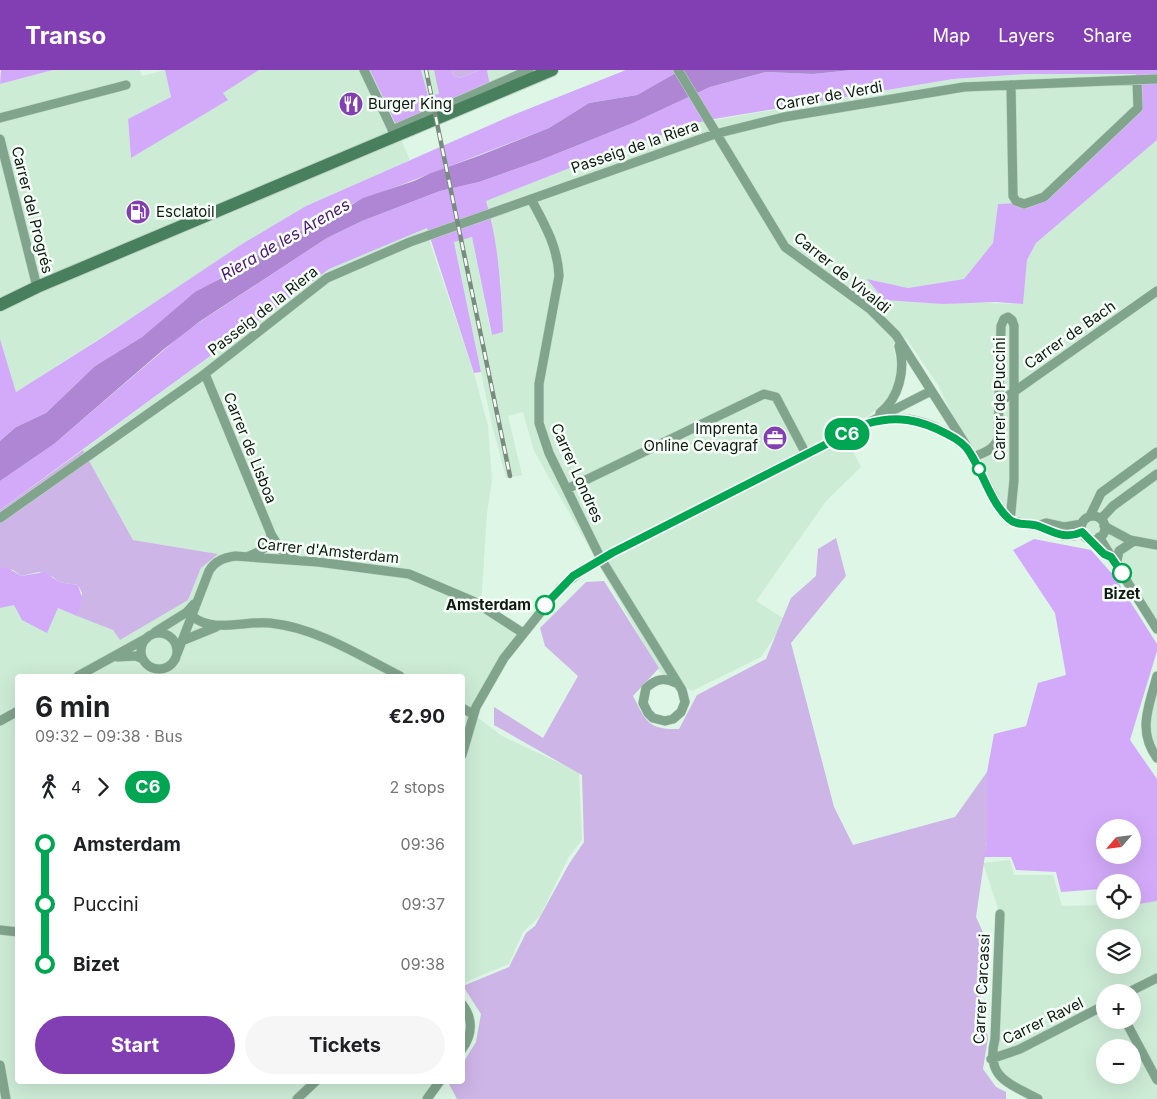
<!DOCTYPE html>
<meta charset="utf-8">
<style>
:root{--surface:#fff;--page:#f6f6f6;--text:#202124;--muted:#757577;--accent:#823fb3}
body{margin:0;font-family:Inter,sans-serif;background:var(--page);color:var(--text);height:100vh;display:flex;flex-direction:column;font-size:19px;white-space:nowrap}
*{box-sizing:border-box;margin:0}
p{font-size:16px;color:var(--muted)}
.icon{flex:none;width:28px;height:28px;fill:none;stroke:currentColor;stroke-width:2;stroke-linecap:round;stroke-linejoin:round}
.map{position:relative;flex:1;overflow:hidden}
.side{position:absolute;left:15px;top:604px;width:450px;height:410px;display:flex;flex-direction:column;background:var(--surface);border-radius:5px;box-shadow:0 5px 20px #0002}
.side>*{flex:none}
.badge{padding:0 10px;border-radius:16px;font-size:18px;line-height:32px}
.needle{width:32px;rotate:242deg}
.buttons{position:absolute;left:1096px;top:749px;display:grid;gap:10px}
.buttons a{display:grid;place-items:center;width:45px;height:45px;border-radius:50%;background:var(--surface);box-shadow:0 5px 20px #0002;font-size:25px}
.map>.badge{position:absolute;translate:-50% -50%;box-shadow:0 0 0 2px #fff}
.legs{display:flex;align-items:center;gap:8px;height:55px;padding:0 20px;font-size:16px}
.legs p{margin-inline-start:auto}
.summary{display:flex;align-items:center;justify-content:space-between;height:85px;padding:0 20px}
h1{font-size:28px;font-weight:700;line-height:38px}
.button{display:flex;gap:10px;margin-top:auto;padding:10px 20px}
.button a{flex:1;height:58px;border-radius:30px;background:var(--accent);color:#fff;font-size:20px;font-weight:700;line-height:58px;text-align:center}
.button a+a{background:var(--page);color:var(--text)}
ul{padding:0 20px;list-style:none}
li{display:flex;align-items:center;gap:18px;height:60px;font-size:19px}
li i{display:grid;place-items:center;width:8px;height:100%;margin:0 6px;background:currentColor}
li i::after{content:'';width:12px;height:12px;margin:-6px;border:4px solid;border-radius:50%;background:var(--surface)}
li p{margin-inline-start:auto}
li:first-child i{background:linear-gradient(#0000 50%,currentColor 0)}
li:last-child i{background:linear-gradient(currentColor 50%,#0000 0)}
header{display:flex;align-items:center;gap:30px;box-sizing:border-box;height:70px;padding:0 25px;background:var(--accent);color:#fff}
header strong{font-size:24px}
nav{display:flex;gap:28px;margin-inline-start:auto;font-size:18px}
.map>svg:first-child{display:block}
.built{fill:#cdecd6;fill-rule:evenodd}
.green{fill:#ceb5e7}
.forest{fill:#d3aafa;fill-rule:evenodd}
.water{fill:#af86d4}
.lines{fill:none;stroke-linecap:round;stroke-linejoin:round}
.street-casing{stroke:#bcd3c3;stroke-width:10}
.secondary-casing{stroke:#bcd3c3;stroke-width:14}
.street{stroke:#80a48c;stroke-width:9}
.secondary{stroke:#48805d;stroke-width:12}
.rail-casing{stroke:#7a8b7f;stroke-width:4.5}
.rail{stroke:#f5fff8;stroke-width:2.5;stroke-dasharray:8;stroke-linecap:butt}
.line-1-casing{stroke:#fff;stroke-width:11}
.line-1{stroke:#00a651;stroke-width:8}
.stop-1-dot{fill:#fff;stroke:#00a651;stroke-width:2.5}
.labels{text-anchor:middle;stroke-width:5;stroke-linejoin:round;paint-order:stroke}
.street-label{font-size:15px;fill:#111913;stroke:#f5fff8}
.poi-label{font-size:15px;fill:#111913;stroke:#f5fff8;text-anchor:start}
.stop-label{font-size:15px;font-weight:bold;fill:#111913;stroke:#f5fff8}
.water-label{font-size:16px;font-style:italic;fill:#4e1572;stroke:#f5fff8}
</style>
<header>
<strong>Transo</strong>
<nav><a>Map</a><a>Layers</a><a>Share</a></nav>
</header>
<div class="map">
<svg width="1157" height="1029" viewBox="0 0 1157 1029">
<rect width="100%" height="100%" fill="#ddf6e5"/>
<path class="built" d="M53 0H140L142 6 165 0 171 27 128 49 131 88 228 30 223 23 259 0H370L410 90 306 136 16 322 0 269V14Z
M421 0H434L439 24 428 26Z
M487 0H537L491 20Z
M1026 4H1136L1139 33 1034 132 998 134 993 173 964 209 908 218 867 209 884 230 1022 234 1027 190 1036 173 1157 70V559L1098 465 1010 451 969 380 938 315 906 268 893 274 898 300 893 321 886 332 868 346 841 359 861 397 826 431 756 531 786 550 761 587 692 621 660 602 534 381 523 342 508 346 522 405 506 408 492 355 454 171 472 167 491 264 502 262 501 213 492 153 485 131 598 87 697 53 953 9Z
M427 158 431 176 474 303 488 356 492 411 487 443 481 536 523 563 473 644 502 666 579 702 582 770 568 788 540 846 523 862 509 894 463 913 462 606H18V1011H440L427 1029H0V538L15 534 58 538 113 560 188 530 201 498 218 484 133 470 83 380 329 199Z
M1157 606V688L1146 650Z
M1010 790 1014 805H1053L1062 836 1105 835V840H1132L1133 834 1157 831V1029H1038L1006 1012 993 996 1000 845 983 793ZM1105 868H1132V895H1105ZM1105 922H1132V950H1105ZM1105 978H1132V1005H1105Z"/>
<path class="green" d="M452 0H480L460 8 453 5Z
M83 380 133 470 218 484 201 498 188 530 120 570 113 560 77 546 82 523 78 515 59 512 53 507 39 502 21 506 13 500 0 497V440Z
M836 468 846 506 791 573 834 737 853 775 955 747 987 702V771L976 847 987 871 981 928 988 968 983 999 996 1017 1006 1022V1029H457L449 1014 450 1011H462L463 993 476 972 481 944 463 916 509 897 526 863 535 856 569 794 584 772 582 705 494 655V637L543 668 578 606 545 576 540 558 586 512 604 511 659 598 633 626C646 651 648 660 679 659L697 625 766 589 791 528 816 506 818 479Z"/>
<path class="forest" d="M1 0H53L0 14Z
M165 0H259L223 23 228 30 131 88 128 49 171 27Z
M370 0H421L428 26 439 24 434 0H452L453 5 460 8 480 0H487L491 20 398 59Z
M626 0H681L637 25 589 33 549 58 354 133 330 148 278 172 187 229 142 267 95 296 46 343 16 357 0 371V269L16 322 103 267 242 174 306 136 513 45Z
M852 0H1157V70L1036 173 1027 190 1023 234 996 232 943 234 884 230 867 209 908 218 964 209 993 173 998 134 1034 132 1138 38 1136 4H1026L953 9 714 49 697 53 598 87 486 131C499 174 501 218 503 262L492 265 472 167 454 172 481 302 474 303 427 158 329 199 0 440V411L54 374 186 261 327 168 362 151 440 121 479 112 541 90 633 53 710 17 766 2 813 4Z
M1034 469 1091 480 1114 506 1157 574V581L1130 670 1157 709V831L1133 835 1132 812H1105V839L1100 840V819L1061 822 1056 802 1016 800 1011 787H984L987 771V702L994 664 1026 656 1038 613 1066 605 1055 543 1013 480ZM1105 758H1132V785H1105Z
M0 497 8 498 21 506 45 502 59 512 78 515 82 528 77 546 58 538 47 563 22 550 14 535 0 538Z"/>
<path class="water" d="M681 0H852L813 4 766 2 710 17 633 53 541 90 479 112 440 121 362 151 327 168 199 252 164 279 54 374 0 411V371L16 357 46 343 95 296 142 267 195 222 231 203 278 172 330 148 363 128 414 111 431 103 481 85 549 58 589 33 637 25Z"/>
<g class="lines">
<defs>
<path id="street" d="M364 0 394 63
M678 0 785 177 870 239 896 265 969 380 1001 441 1010 451 1038 456 1064 466H1074L1082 462
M1011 15 1013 126 1016 131 1024 134 1044 127 1138 38 1137 11
M0 48 126 15
M392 60 529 0
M0 69 37 217
M531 129C544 153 558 177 559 206L539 314V353L549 383 601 489 682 620 685 632 681 642 673 649 665 651 653 648 648 643 643 633 646 618C656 609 664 607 676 613
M205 304 271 464 280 479 296 489
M998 333 1157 221
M880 343C899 328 906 300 899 276
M878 351C909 343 939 355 963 375
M973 387C984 383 993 380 998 369L1001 256 1004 249 1008 247 1012 250 1014 256V410L1010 451
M567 419 764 324 776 327 806 384
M1090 446 1101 423 1157 382
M1081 458a12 12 0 1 1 24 0a12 12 0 1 1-24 0Z
M0 448 202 306 327 208 410 172 715 64 784 47 964 17 1157 9
M1101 449 1113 436 1157 404
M1038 456 1046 453 1064 457 1082 454
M1104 456 1130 470 1157 475
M1099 467 1157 559
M1090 469 1104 484 1110 487
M249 486C260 482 270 477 271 464
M1116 495 1119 481 1134 471
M192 546C213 564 246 550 270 553 317 558 359 585 400 606
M155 562 187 542 194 534
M141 581a18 18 0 1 1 36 0a18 18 0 1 1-36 0Z
M184 570 216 557
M177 584 209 501C215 491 223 488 235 486L318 492 409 504 475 532 523 563
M117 587 136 586 143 589
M78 606 147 568
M1157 606C1149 636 1137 661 1157 688
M462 638 473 644
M0 651 18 641
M462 685 476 637 504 588 560 518 584 499 612 483 931 321
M1000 844 995 969C985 1008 1009 1013 1038 1029
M0 860 18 862
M1129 922 1157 908
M462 934C473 948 473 964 462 979
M1125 950 1157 1010
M991 989 1020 979 1105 935
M0 995 6 1029
M297 1029 316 1011
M427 1029 440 1011"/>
<path id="secondary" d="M0 235 37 217 552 0"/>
</defs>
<use href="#street" class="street-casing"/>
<use href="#secondary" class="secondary-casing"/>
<use href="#street" class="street"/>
<use href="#secondary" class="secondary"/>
<defs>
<path id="rail" d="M426 0 510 406"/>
</defs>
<use href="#rail" class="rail-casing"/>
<use href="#rail" class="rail"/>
</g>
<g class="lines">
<defs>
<path id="line-1" d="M545 535 573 506 612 483 866 354C896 345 919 349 947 364 955 368 966 375 970 383 983 403 991 433 1009 449 1016 456 1029 453 1038 456 1054 462 1065 470 1082 462L1104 484 1111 487 1122 503"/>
</defs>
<use href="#line-1" class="line-1-casing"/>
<use href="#line-1" class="line-1"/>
</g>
<defs>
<symbol id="restaurant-disc" viewBox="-11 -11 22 22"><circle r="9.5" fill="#823fb3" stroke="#f5fff8"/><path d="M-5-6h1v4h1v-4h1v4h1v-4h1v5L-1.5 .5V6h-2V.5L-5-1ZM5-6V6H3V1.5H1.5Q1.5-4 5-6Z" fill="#fff"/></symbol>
<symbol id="fuel-disc" viewBox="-11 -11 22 22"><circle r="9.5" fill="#823fb3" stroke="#f5fff8"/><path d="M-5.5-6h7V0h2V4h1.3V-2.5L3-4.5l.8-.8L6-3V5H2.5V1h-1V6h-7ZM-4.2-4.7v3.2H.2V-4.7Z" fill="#fff"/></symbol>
<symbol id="office-disc" viewBox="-11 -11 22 22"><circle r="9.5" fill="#823fb3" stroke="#f5fff8"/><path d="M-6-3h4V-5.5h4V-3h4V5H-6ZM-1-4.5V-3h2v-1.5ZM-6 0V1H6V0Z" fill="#fff"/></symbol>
</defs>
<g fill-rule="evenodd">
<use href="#restaurant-disc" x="337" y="20" width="28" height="28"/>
<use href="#fuel-disc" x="124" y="128" width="28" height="28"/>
<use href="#office-disc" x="761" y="354" width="28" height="28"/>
</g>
<g class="stop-1-dot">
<circle cx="979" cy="399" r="6"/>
<circle cx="1122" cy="503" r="9"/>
<circle cx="545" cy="535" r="9"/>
</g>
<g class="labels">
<g class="street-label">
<text transform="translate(829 26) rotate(-10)" y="5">Carrer de Verdi</text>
<text transform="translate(635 77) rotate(-19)" y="5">Passeig de la Riera</text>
<text transform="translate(32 140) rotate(76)" y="5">Carrer del Progrés</text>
<text transform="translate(842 203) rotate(39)" y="5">Carrer de Vivaldi</text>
<text transform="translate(263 241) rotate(-38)" y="5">Passeig de la Riera</text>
<text transform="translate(1070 265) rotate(-35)" y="5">Carrer de Bach</text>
<text transform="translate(1000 329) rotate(-90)" y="5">Carrer de Puccini</text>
<text transform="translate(250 378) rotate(68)" y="5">Carrer de Lisboa</text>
<text transform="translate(577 403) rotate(66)" y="5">Carrer Londres</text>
<text transform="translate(328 481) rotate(6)" y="5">Carrer d'Amsterdam</text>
<text transform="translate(982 919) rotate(-87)" y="5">Carrer Carcassi</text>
<text transform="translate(1043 951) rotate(-26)" y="5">Carrer Ravel</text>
</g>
<g class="poi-label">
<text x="368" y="39">Burger King</text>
<text x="156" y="147">Esclatoil</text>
<text x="758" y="364" text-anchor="end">Imprenta<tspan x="758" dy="17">Online Cevagraf</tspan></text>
</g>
<g class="stop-label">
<text x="1122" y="529">Bizet</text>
<text x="531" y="540" text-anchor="end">Amsterdam</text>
</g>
<g class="water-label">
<text transform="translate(285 169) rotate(-30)" y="6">Riera de les Arenes</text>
</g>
</g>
</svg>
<div class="buttons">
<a><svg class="needle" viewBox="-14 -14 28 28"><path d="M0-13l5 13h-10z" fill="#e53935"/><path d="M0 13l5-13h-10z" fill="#757577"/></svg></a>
<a><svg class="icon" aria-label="locate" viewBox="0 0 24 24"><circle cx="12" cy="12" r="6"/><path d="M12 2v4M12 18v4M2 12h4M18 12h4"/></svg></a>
<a><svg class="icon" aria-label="layers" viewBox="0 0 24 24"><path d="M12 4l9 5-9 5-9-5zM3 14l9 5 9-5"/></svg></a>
<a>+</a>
<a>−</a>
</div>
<b class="badge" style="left:847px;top:364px;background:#00a651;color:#fff">C6</b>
<section class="side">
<div class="summary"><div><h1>6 min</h1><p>09:32 – 09:38 · Bus</p></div><b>€2.90</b></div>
<div class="legs"><svg class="icon" aria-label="walk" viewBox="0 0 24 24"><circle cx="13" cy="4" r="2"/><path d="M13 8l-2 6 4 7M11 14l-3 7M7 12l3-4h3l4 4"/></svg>4<svg class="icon" aria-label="forward" viewBox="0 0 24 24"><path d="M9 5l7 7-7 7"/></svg><b class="badge" style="background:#00a651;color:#fff">C6</b><p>2 stops</p></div>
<ul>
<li><i style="color:#00a651"></i><b>Amsterdam</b><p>09:36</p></li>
<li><i style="color:#00a651"></i><span>Puccini</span><p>09:37</p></li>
<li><i style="color:#00a651"></i><b>Bizet</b><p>09:38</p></li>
</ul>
<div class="button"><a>Start</a><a>Tickets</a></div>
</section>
</div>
